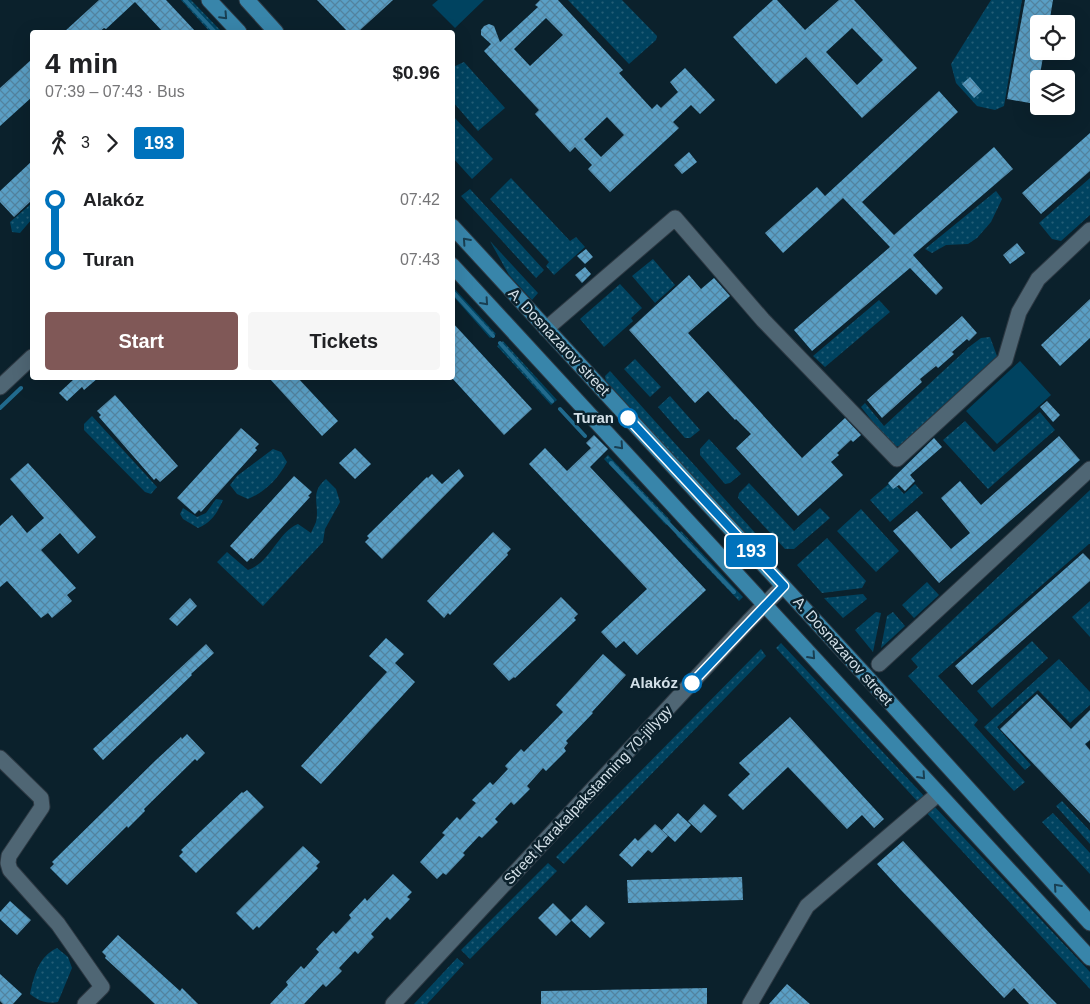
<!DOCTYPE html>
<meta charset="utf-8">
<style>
:root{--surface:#fff;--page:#f6f6f6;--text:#202124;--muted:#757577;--accent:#805857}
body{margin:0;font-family:Helvetica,sans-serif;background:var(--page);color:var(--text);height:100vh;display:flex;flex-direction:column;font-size:19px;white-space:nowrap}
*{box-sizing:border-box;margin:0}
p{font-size:16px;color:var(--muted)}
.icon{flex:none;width:28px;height:28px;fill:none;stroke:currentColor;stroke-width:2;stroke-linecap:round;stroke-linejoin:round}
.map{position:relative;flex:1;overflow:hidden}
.details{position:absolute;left:30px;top:30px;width:425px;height:350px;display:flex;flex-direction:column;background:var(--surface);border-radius:5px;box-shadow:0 5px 20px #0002}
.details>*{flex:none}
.badge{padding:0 10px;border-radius:4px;font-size:18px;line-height:32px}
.fabs{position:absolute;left:1030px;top:15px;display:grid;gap:10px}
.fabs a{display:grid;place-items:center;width:45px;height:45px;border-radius:5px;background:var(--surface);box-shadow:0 5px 20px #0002;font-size:25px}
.map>.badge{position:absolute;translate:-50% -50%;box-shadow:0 0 0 2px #fff}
.legs{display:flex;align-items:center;gap:8px;height:55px;padding:0 15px;font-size:16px}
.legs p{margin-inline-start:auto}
.overview{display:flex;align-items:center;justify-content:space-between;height:85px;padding:0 15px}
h1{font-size:28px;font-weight:700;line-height:38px}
.cta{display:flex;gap:10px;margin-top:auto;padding:10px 15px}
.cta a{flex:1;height:58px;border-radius:5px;background:var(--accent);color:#fff;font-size:20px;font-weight:700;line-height:58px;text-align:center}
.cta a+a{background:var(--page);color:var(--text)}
ul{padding:0 15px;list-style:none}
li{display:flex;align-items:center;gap:18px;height:60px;font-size:19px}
li i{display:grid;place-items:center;width:8px;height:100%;margin:0 6px;background:currentColor}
li i::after{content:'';width:12px;height:12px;margin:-6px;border:4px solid;border-radius:50%;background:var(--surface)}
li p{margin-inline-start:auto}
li:first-child i{background:linear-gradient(#0000 50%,currentColor 0)}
li:last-child i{background:linear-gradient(currentColor 50%,#0000 0)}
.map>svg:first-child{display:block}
.grass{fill:url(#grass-dots)}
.park{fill:#004360}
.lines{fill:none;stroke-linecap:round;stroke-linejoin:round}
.stream{stroke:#216a8d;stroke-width:4}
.building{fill:url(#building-cross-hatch);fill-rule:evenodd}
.minor-casing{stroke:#2e3943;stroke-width:17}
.major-casing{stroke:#2e3943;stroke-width:17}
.minor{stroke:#4f6674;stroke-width:15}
.major{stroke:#3885aa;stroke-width:15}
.oneway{stroke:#193f52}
.line-1-casing{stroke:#fff;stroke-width:11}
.line-1{stroke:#0072bc;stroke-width:8}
.stop-1-dot{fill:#fff;stroke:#0072bc;stroke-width:2.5}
.labels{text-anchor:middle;stroke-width:5;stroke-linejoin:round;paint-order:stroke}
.street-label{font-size:15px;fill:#d3e0e8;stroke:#0b212c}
.stop-label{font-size:15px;font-weight:bold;fill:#d3e0e8;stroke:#0b212c;text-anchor:end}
</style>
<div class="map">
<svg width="1090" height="1004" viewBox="0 0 1090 1004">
<defs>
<pattern id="grass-dots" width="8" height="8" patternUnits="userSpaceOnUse" patternTransform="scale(1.25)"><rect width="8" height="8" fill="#004360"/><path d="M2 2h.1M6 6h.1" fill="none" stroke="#245e77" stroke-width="1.8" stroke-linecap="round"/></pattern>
<pattern id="building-cross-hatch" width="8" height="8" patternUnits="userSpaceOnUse" patternTransform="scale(1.25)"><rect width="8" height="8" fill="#5a9fc5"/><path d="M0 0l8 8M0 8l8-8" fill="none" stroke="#52839f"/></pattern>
</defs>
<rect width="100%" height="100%" fill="#0b212c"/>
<path class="grass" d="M181 0H191L222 32H210Z
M568 0H622L657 36 656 40 629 64Z
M991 0H1022L1004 106 995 110 977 106 956 83 951 64Z
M464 62 505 108 478 131 453 102V67Z
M453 116 493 159 472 179 453 158Z
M511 178 570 241 576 237 585 247 554 275 546 266 549 262 490 199Z
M1090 178V215L1061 241 1052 239 1039 223Z
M470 189 544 270 536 278 461 196Z
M996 191 1002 199 991 222 977 238 968 244 946 245 932 253 925 249Z
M32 203V219L20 233 12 232 10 222Z
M490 241 538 293 532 300 509 275Z
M653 259 675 285 655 303 632 276Z
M620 284 642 308 631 318 633 321 604 347 580 319Z
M452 286 496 334 490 338 453 296Z
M879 300 890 312 825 367 813 356Z
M990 337 997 356 899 446 893 447 861 407 865 403 884 426 969 347 981 338Z
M503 341 557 400 551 405 497 346Z
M635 359 661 387 650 397 624 369Z
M610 371 775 555 769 560 606 381 605 376Z
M670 396 700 430 690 438H685L658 407Z
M1040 412 1055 430 988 489 943 440 965 421 994 452Z
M92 416 157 487 151 494 145 492 84 430V424Z
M709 439 741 474 730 483 725 484 700 455V449Z
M273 449 281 452 287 462C278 479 265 492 248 499L237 494 230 485 237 476Z
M608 455 671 521 666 525 604 459Z
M326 479 336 489 340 502 325 529 323 542 263 606 217 562 227 552 248 570C271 562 278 532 298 524L311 533C312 530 315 525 316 522 320 504 309 493 326 479Z
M892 481 904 494 915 484 923 493 890 522 870 500Z
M749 483 794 531 820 508 830 518 794 549H785L738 498 739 493Z
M1090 490V544H1089L938 676 978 720 974 725 1025 782 1014 791 908 676 918 667 911 659Z
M216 499 223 500C217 513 212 522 198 528L183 519 180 514 183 508 197 517 206 513Z
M861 509 899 551 876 572 837 531Z
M681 531 743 597 739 601 676 535Z
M827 538 866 581 862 588 822 593 797 565Z
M927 582 939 595 914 618 902 605Z
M863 594 867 599 843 618 824 598Z
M1090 601V637L1072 617Z
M876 612 881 613 873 652 855 630Z
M893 612 905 626 881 648 887 616Z
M1032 641 1048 658 992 708 977 691Z
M781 643 924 796 918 802 776 648Z
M761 649 766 656 564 864 556 857Z
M1059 659 1090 692V705L1070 723 1038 690 997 727 1031 765 1025 770 984 727Z
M1062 801 1090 831V844L1056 806Z
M933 805 1090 972V989L924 810Z
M1053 813 1090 853V874L1042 822Z
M548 863 557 871 470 959 461 950Z
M57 948 68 957 72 968 58 1002C46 1004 39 1001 30 994 34 976 38 957 57 948Z
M457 958 464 964 427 1004H414Z"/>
<path class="park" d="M438 0H484L455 28 432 5Z
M1020 361 1051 395 997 444 966 411Z"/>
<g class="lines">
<path class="stream" d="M185 0 215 32
M452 291 493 336
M500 343 552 401
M0 408 21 388
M560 409 585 436
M611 463 734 592"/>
</g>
<path class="building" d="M99 0H166L196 32H163L135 2 106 29 104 28 99 32H64Z
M317 0H393L358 32H348Z
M540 0H558L623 70 619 73 652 109 657 104 661 108 678 92 670 82 685 68 715 100 700 114 691 105 673 122 679 128 610 192 588 169 592 165 575 147 570 152 535 114 539 110 484 51 491 44 481 35V30L484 26 489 24 494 26 500 42 538 7 535 5ZM546 18 563 35 530 66 514 49ZM607 117 624 135 601 157 584 139Z
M773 0H777L805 30 839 0H854L917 68 862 118 806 57 776 84 733 37ZM852 28 883 60 857 85 826 52Z
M1025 0H1053L1049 24H1039V51H1044L1035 104 1007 99Z
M32 59V97L0 126V88Z
M970 77 982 91 974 98 962 84Z
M939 91 958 112 862 202 894 235 994 147 1013 169 913 255 943 288 936 295 910 268 812 351 794 330 890 247 843 198 783 253 765 233 817 187 825 196Z
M1090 133V171L1041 214 1022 193Z
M689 152 697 162 682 174 674 165Z
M32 161V200L14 217 0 202V191Z
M1017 243 1025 253 1010 264 1003 255Z
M586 249 593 257 585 264 577 256Z
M585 267 591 274 582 283 575 275Z
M689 275 701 289 714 278 730 296 688 333 802 458 845 418 861 435 853 442 851 440 837 453 839 455 831 462 843 475 798 516 736 448 751 434 736 419 735 420 708 391 695 403 629 330Z
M1090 299V338L1060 366 1041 345Z
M962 316 977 333 969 341 967 339 952 352 954 354 938 368 936 366 920 379 922 382 882 418 867 400Z
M452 322 532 409 504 435 452 378Z
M73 378H98L84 390 82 387 67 401 59 393 74 379Z
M269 378H298L338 421 322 436Z
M115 395 178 466 160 482 156 478 154 480 99 417 101 415 97 411Z
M1047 401 1060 415 1053 422 1040 407Z
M241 428 259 444 255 448 257 450 201 512 199 510 195 514 177 498Z
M594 435 608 449 590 467 706 590 637 655 624 641 616 648 601 632 647 589 529 464 545 448 567 471 591 448 586 443Z
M1059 436 1080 460 939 583 893 531 917 511 951 549 970 533 941 498 960 481 981 505Z
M934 438 942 447 910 475 915 481 905 491 899 485 893 489 888 483Z
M355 448 371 464 355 479 339 463Z
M28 463 96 537 78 554 60 533 41 550 76 588 67 595 72 601 52 618 48 613 41 618 7 581 0 587V526L12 515 27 533 44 518 10 479Z
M459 469 464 476 382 559 365 542 369 538 367 536 427 477 428 478 432 474 442 484Z
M294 476 312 492 308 496 310 497 253 559 251 558 247 562 230 546Z
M493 532 511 549 507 553 508 555 450 615 448 613 444 618 427 601Z
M1083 553 1090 560V581L972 685 955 666Z
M561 597 578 614 574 618 576 620 515 678 514 677 509 681 493 664Z
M190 598 197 606 177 626 169 619Z
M386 638 404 654 395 663 415 682 321 784 301 766 387 672 369 656Z
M206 644 214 653 191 674 192 675 103 760 93 749Z
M603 654 626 675 592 712 593 713 566 741 568 743 564 748 566 751 546 771 543 768 527 786 530 789 514 805 511 802 495 819 498 822 482 838 479 836 463 853 465 855 446 875 443 873 437 879 420 862 445 835 442 833 457 817 460 820 476 803 472 800 490 782 493 785 508 769 505 766 521 749 524 752 563 712 556 705Z
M1037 694 1071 729 1090 710V740L1085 744 1090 750V823L1000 729Z
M790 717 884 819 874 828 862 815 847 829 788 767 743 810 728 795 750 774 739 763Z
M187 734 205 753 197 761 195 759 144 809 145 811 128 828 127 826 67 885 50 868 54 864 52 862 156 760 181 737 182 739Z
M247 790 264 807 196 873 179 856 183 852 181 850 242 792 243 793Z
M704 804 717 816 701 833 688 821Z
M678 813 691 825 675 842 662 830Z
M655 824 668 836 652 853 648 850 632 867 619 855 635 838 638 841Z
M903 841 1048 995 1057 1004H1029L1014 988 1004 998 900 889 877 864Z
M303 846 320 862 316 866 318 868 259 928 257 926 253 930 236 913Z
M393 874 412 892 407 897 410 899 390 920 387 917 371 934 374 937 370 941 358 954 355 951 339 968 342 971 326 987 323 984 304 1004H270L288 985 286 982 301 966 304 969 319 952 316 949 333 931 336 934 351 918 349 915 365 898 367 901Z
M742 877 743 900 628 903 627 880Z
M10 901 31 920 17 935 0 919V912Z
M553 903 571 921 556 936 538 918Z
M586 905 605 923 590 938 571 920Z
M118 935 180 991 182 988 198 1004H155L105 958 106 956 102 952Z
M0 974 22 994 13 1004H3L0 1001Z
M787 984 810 1004H769Z
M707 988V1004H541V991Z"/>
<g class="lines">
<defs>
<path id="minor" d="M546 329 675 218 763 320 897 459 1005 360 1019 312 1038 279 1090 230
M0 387 32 357
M879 664 1090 469
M0 758 41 798 42 807 9 856 8 863 10 870 58 924 102 987 85 1004
M393 1004 748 622 783 586
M750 1004 807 906 938 794"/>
<path id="major" d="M209 0 239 32
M247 0 276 32
M452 226 866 676 1090 923
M452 265 1090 958"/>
</defs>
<use href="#minor" class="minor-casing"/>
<use href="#major" class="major-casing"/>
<use href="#minor" class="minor"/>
<use href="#major" class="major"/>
</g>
<defs><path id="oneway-chevron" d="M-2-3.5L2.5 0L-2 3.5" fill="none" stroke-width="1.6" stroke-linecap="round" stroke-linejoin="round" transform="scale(1.25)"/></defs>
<g class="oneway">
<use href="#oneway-chevron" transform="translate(224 16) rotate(47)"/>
<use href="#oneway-chevron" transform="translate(466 241) rotate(-132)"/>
<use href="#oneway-chevron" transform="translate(485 302) rotate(48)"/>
<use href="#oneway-chevron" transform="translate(620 446) rotate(48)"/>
<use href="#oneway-chevron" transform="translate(812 656) rotate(48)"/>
<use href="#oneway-chevron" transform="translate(922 776) rotate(48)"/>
<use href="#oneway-chevron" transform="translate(1057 887) rotate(-132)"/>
</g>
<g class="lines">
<defs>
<path id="line-1" d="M628 418 784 586 692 683"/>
</defs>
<use href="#line-1" class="line-1-casing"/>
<use href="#line-1" class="line-1"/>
</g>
<g class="stop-1-dot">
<circle cx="628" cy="418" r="9"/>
<circle cx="692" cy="683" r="9"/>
</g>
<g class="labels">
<g class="street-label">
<text transform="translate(559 342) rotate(47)" y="5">A. Dosnazarov street</text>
<text transform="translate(843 651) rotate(48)" y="5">A. Dosnazarov street</text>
<text transform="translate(588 795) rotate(-47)" y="5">Street Karakalpakstanning 70-jillygy</text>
</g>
<g class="stop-label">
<text x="614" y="423">Turan</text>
<text x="678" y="688">Alakóz</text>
</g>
</g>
</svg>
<div class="fabs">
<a><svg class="icon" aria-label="locate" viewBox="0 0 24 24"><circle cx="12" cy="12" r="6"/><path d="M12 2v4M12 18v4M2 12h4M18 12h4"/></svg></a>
<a><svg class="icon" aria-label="layers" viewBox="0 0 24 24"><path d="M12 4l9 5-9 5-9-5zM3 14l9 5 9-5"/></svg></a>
</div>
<b class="badge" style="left:751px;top:551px;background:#0072bc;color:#fff">193</b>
<section class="details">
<div class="overview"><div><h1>4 min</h1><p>07:39 – 07:43 · Bus</p></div><b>$0.96</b></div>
<div class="legs"><svg class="icon" aria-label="walk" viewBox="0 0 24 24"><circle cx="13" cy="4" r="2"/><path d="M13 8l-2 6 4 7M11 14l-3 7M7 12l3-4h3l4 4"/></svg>3<svg class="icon" aria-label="forward" viewBox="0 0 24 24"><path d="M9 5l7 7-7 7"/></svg><b class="badge" style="background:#0072bc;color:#fff">193</b></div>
<ul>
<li><i style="color:#0072bc"></i><b>Alakóz</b><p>07:42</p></li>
<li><i style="color:#0072bc"></i><b>Turan</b><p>07:43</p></li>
</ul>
<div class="cta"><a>Start</a><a>Tickets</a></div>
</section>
</div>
